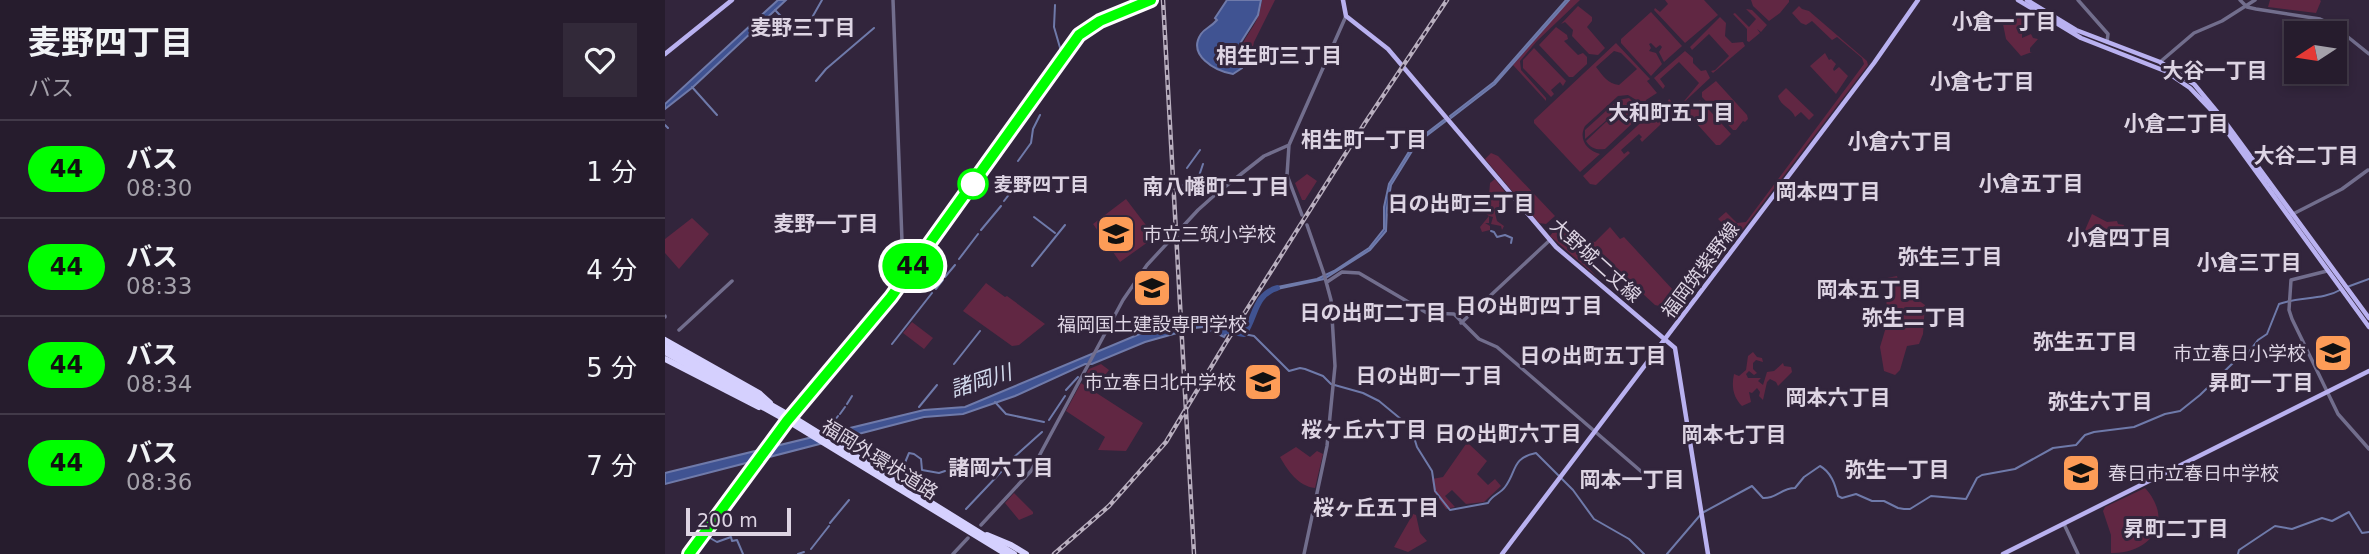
<!DOCTYPE html>
<html lang="ja">
<meta charset="utf-8">
<style>
:root{--surface:#261c2d;--page:#322939;--text:#f1f3f6;--muted:#a4a1aa;--line:#423a49}
body{margin:0;font-family:"DejaVu Sans","Noto Sans JP",sans-serif;background:var(--page);color:var(--text);height:100vh;display:flex;flex-direction:column;font-size:26px;white-space:nowrap}
*{box-sizing:border-box;margin:0}
p{font-size:23px;color:var(--muted)}
.icon{flex:none;width:38px;height:38px;fill:none;stroke:currentColor;stroke-width:2;stroke-linecap:round;stroke-linejoin:round}
.map{position:relative;flex:1;overflow:hidden}
.panel{display:flex;flex-direction:column;background:var(--surface);width:665px}
.panel>*{flex:none}
.badge{padding:0 14px;border-radius:23px;font-size:24px;line-height:46px}
.needle{width:46px;rotate:258deg}
.tools{position:absolute;left:1619px;top:21px;display:grid;gap:14px}
.tools a{display:grid;place-items:center;width:63px;height:63px;border-radius:0px;background:var(--surface);box-shadow:0 4px 10px #0003,0 0 0 2px var(--line);font-size:35px}
.scale{position:absolute;left:21px;bottom:18px;width:105px;box-sizing:border-box;padding-left:7px;border:4px solid #ddd4e3;border-top:0;font-size:19px;line-height:24px;white-space:nowrap;color:#ddd4e3;-webkit-text-stroke:5px #32253c;paint-order:stroke}
.map>.badge{position:absolute;translate:-50% -50%;box-shadow:0 0 0 4px #fff}
.round{display:grid;place-items:center;flex:none;width:74px;height:74px;border-radius:0px;background:var(--page)}
.head{display:flex;align-items:center;justify-content:space-between;height:119px;padding:0 28px}
h1{font-size:33px;font-weight:700;line-height:52px}
ul{padding:0;list-style:none}
li{display:flex;align-items:center;gap:21px;height:98px;padding:0 28px;border-top:2px solid var(--line)}
li div{flex:1}
li b{display:block;font-size:26px}
li em{font-style:normal}
li .badge{min-width:77px;font-weight:700;text-align:center}
main{display:flex;flex:1;min-height:0}
.map>svg:first-child{display:block}
.green{fill:#612743;fill-rule:evenodd}
.water{fill:#405392;stroke:#6f7aaa;stroke-width:2}
.lines{fill:none;stroke-linecap:round;stroke-linejoin:round}
.stream{stroke:#6f7aaa;stroke-width:2}
.river{stroke:#405392;stroke-width:6}
.minor{stroke:#726e8d;stroke-width:3.5}
.major{stroke:#b9b1f0;stroke-width:4.5}
.highway{stroke:#d5d0fe;stroke-width:6}
.rail-casing{stroke:#b9afbf;stroke-width:4.5}
.rail{stroke:#32253c;stroke-width:2;stroke-dasharray:5;stroke-linecap:butt}
.highway-bridge{stroke:#d5d0fe;stroke-width:6}
.line-casing{stroke:#fff;stroke-width:16}
.line{stroke:#0f0;stroke-width:10}
.stop-dot{fill:#fff;stroke:#0f0;stroke-width:3.5}
.labels{text-anchor:middle;stroke-width:6;stroke-linejoin:round;paint-order:stroke}
.stop-label{font-size:19px;font-weight:bold;fill:#ddd4e3;stroke:#32253c;text-anchor:start}
.poi-label{font-size:19px;fill:#ddd4e3;stroke:#32253c;text-anchor:start}
.street-label{font-size:19px;fill:#ddd4e3;stroke:#32253c}
.neighbourhood-label{font-size:21px;font-weight:bold;fill:#ddd4e3;stroke:#32253c}
.water-label{font-size:21px;font-style:italic;fill:#d3daed;stroke:#32253c}
</style>
<main>
<section class="panel">
<div class="head"><div><h1>麦野四丁目</h1><p>バス</p></div><a class="round"><svg class="icon" aria-label="heart" viewBox="0 0 24 24"><path d="M12 20l-8-8c-3-5 5-10 8-4 3-6 11-1 8 4z"/></svg></a></div>
<ul>
<li><span class="badge" style="background:#0f0;color:#111">44</span><div><b>バス</b><p>08:30</p></div><em>1 分</em></li>
<li><span class="badge" style="background:#0f0;color:#111">44</span><div><b>バス</b><p>08:33</p></div><em>4 分</em></li>
<li><span class="badge" style="background:#0f0;color:#111">44</span><div><b>バス</b><p>08:34</p></div><em>5 分</em></li>
<li><span class="badge" style="background:#0f0;color:#111">44</span><div><b>バス</b><p>08:36</p></div><em>7 分</em></li>
</ul>
</section>
<div class="map">
<svg width="1704" height="554" viewBox="0 0 1704 554">
<rect width="100%" height="100%" fill="#32253c"/>
<path class="green" d="M597 0H610L589 42 584 65 579 64C570 44 586 34 593 17 595 12 596 5 597 0Z
M904 0H915L872 41 855 61 856 70 881 98V101L848 65Z
M1000 0H1039L1053 15 1020 43 989 10 990 8 995 12 1003 4Z
M1086 0H1124V2L1115 13 1104 21 1088 6Z
M1605 0H1655L1656 1 1651 13 1603 7Z
M913 6 927 17V21L922 27 940 48 933 55 924 54 907 36 908 30 900 22 896 24Z
M1134 6 1137 9 1144 11 1202 61 1203 65 1072 237 1053 219 1061 212 1072 223 1081 222 1199 64 1197 58 1172 37 1167 40 1147 21 1141 25 1136 23 1127 13Z
M1081 9 1087 10 1102 25 1096 32 1092 29 1095 33 1084 42 1082 41V29L1068 14 1070 13 1084 27 1091 19Z
M986 12 1017 46 999 62 994 52 997 47 995 45 991 48 986 43 984 44 986 48 984 51 991 53 997 64 986 76 956 43V39Z
M1353 13H1360L1358 18 1362 19 1363 22 1360 27 1362 29 1361 34 1357 32V38L1366 34 1368 38 1373 39 1365 48V52H1367L1356 56 1341 39 1338 24 1346 16 1351 17Z
M1055 17 1061 23 1060 36 1067 43 1078 42 1080 46 1048 73 1046 71 1050 70 1064 56 1044 34 1027 50 1025 47Z
M891 27 902 35 903 39 899 41 913 55 918 53 922 57V64L908 77H904L874 45Z
M951 43 985 79 982 81 992 93 981 100 978 115 973 101 963 95 953 96 920 126C913 139 922 151 935 154L915 172 869 123V120ZM949 51 956 53 972 69 954 85C943 84 938 76 931 67Z
M869 48 901 81 898 86 895 82 886 90 889 94 886 97 858 68V60Z
M1020 51 1028 58V63L1036 71 1041 70 1045 78 1015 106 1034 83 1014 62 995 79 1000 86 998 89 989 78Z
M1160 53 1164 60 1166 59 1171 64 1168 69 1169 71 1174 67 1183 76 1171 94 1145 66Z
M1051 81 1082 115 1083 119 1080 122 1078 121 1071 130H1068L1037 97V92Z
M1121 88 1149 115 1144 120 1136 112 1130 117C1127 108 1116 107 1113 96Z
M964 98 972 106 973 118 940 149C932 150 926 149 921 141L961 103 920 139V130L953 100Z
M1004 99 1013 108 977 142 975 139 977 137 974 134 956 150 959 154 963 151 965 153 931 185 925 184 918 176 984 115 993 123 1008 108 1003 101Z
M1035 100 1066 134 1055 145H1051L1024 115V111Z
M826 153 833 156 890 216 881 224 874 223 820 159Z
M642 174 652 181 640 200H637L630 183Z
M830 179 840 192 835 196 840 200 834 203 835 205 830 213 832 221 839 226 837 230 836 226 826 224 828 217 824 216V223H820L825 226V230L817 232 815 227 824 216 817 211 823 209 825 183Z
M461 199 490 237 455 262 428 224Z
M1427 214 1442 222 1452 221 1453 224 1459 225 1457 231 1451 233V240L1443 248 1424 245 1417 237Z
M27 218 44 234 14 269 0 253V239Z
M900 226 915 243 913 257 932 277 885 236 891 228 895 231Z
M945 227 955 239 959 237 1009 291 1008 295 994 306 990 305 929 249 925 250 921 247 926 241 930 242Z
M1232 276C1236 293 1247 295 1260 305L1258 334 1254 344 1242 346 1235 370 1230 375 1219 371 1215 347 1221 327 1222 278Z
M321 283 340 297 342 296 380 324 354 345 347 346 298 311Z
M247 322 268 338 259 349 238 333Z
M1088 352 1092 357 1097 358 1098 362 1091 360 1088 363V369L1092 373 1089 375 1084 371 1081 374 1083 378H1096L1093 381 1098 385 1102 372 1109 371 1118 363 1119 366 1126 367 1127 372 1113 386 1111 382 1105 379 1102 382 1098 400 1094 396 1095 392 1092 388 1087 393 1084 392 1086 402 1077 406C1069 398 1066 388 1069 374L1074 376 1081 370 1083 356Z
M436 364 444 370 431 387 418 379 424 369Z
M416 383 478 423 461 451 433 450 440 437 401 411Z
M801 444H804L822 461 812 474 823 485 830 479 836 486 819 502 801 504 787 490 780 496 790 507 781 509 769 492 767 479 778 477Z
M631 447 645 457 652 451 658 454 650 488C633 486 623 471 615 457Z
M1480 488C1510 521 1486 554 1446 553V535L1438 511 1440 507Z
M349 493 368 512V514L354 520 340 503Z
M748 514 751 515 755 533 762 541 743 552 729 547Z"/>
<path class="water" d="M113 0H121L28 87 0 109V104Z
M562 0H596L593 15 576 42 575 57 577 68 568 74C550 71 522 55 536 34 540 28 545 28 552 20L550 18Z
M901 0H904L830 84 786 118 785 116 829 82Z
M780 119 781 121 752 143 726 185 722 208 721 231 705 250 659 279 612 289V287L652 279 669 271 704 248 719 229V207L724 184 750 142Z
M537 319 549 321 564 329 559 337 538 327 530 328 480 342 427 364H420L350 396 298 414 259 417 0 484V473L4 472 259 410 300 407 477 333 500 325Z"/>
<g class="lines">
<path class="stream" d="M390 5 389 27 396 51
M110 10 133 34
M133 35 140 30 157 0
M151 81 161 69 209 28
M27 87 52 115
M0 125 3 128
M353 161 366 143 368 129 375 115
M522 168 535 150
M534 176 538 164
M515 185 527 187 530 177
M339 201 359 175
M369 217 390 233
M316 230 336 206
M826 231 829 232 832 237 840 235 847 238 846 243
M294 259 313 234
M367 266 400 225
M280 277 290 265
M1682 287 1704 279
M271 289 278 280
M579 334 589 336 624 371 635 368 640 369 658 376 666 384 698 393 714 401 737 420 748 434 752 447 767 471 770 491 785 510 823 503C827 495 835 494 840 487 852 472 846 458 871 453L908 490 929 519 964 539 979 554
M227 344 267 293
M289 364 315 331
M401 390 413 377
M330 402 341 414 379 422
M182 404 187 396
M254 407 272 385
M175 414 180 407
M384 420 400 396
M164 428 173 416
M348 458 377 432
M227 462 239 465 244 453 249 454 256 459 257 470 274 473 280 471
M301 509 336 472
M165 523 184 500
M45 538 52 542 66 537 67 541 72 540 78 554
M146 549 164 526
M133 554 139 552
M1002 554 1037 513 1087 486 1098 498C1111 499 1116 488 1130 488L1139 477 1155 466C1166 472 1170 484 1173 496L1177 498 1191 494 1207 501H1219L1233 508 1239 509H1245L1266 496 1301 499 1312 478 1317 475 1350 469 1388 448 1411 445 1420 435 1429 432 1469 427 1500 414 1515 411 1535 395 1570 361 1580 357 1593 340 1602 334 1614 304C1635 296 1657 301 1677 289
M1573 554 1574 550 1610 526 1627 529 1657 518 1667 521 1684 512 1697 533 1704 532"/>
<path class="river" d="M556 330 579 334C591 317 589 295 612 288"/>
<path class="minor" d="M228 0 238 268 244 272
M1413 0 1443 34 1442 42
M1575 0 1582 7 1591 9 1655 19 1668 25 1704 54
M1495 62 1529 33 1557 21 1590 0
M637 215 622 175 624 145 681 16
M1626 215 1677 189 1703 170
M238 252 242 259 250 261
M1662 271 1626 280 1624 310 1627 319 1673 414 1704 449
M662 282 677 272 694 273 762 313 789 314 814 339 832 347 978 473
M0 317V316
M796 323 885 240
M14 330 67 281
M1399 524 1413 554
M316 525 366 471 458 300 482 265 533 210 552 193 599 156 624 145
M24 554 123 421 226 297 414 35 435 21 485 0
M288 554 303 538
M639 554 662 446 670 366 666 300 659 274 642 225"/>
<path class="major" d="M678 0 681 16 723 49 891 247 1010 348 1043 554
M1353 0 1416 38 1500 71 1525 88 1547 111 1704 327
M1362 0 1411 30 1495 62 1529 84 1558 119 1704 318
M0 54 67 0
M837 554 1209 63 1253 0
M1338 554 1704 371"/>
<path class="highway" d="M0 340 94 393 105 403
M0 359 94 407
M322 535 346 545 361 554"/>
<defs>
<path id="rail" d="M498 0 529 554
M389 554 444 506 501 442 560 344 700 123 782 0"/>
</defs>
<use href="#rail" class="rail-casing"/>
<use href="#rail" class="rail"/>
<path class="highway-bridge" d="M0 346 131 419 349 554
M0 352 128 424 341 554"/>
</g>
<g class="lines">
<defs>
<path id="line" d="M24 554 122 421 226 297 414 35 435 21 486 0"/>
</defs>
<use href="#line" class="line-casing"/>
<use href="#line" class="line"/>
</g>
<defs>
<symbol id="school-square" viewBox="-11 -11 22 22"><rect x="-9" y="-9" width="18" height="18" rx="4" fill="#fd9c57" stroke="#32253c"/><path d="M0-5L7-2L0 1L-7-2ZM-4 1L0 2.5L4 1V4Q0 6-4 4Z" fill="#111"/></symbol>
<symbol id="university-square" viewBox="-11 -11 22 22"><rect x="-9" y="-9" width="18" height="18" rx="4" fill="#fd9c57" stroke="#32253c"/><path d="M0-5L7-2L0 1L-7-2ZM-4 1L0 2.5L4 1V4Q0 6-4 4Z" fill="#111"/></symbol>
</defs>
<g fill-rule="evenodd">
<use href="#school-square" x="429" y="212" width="44" height="44"/>
<use href="#university-square" x="465" y="266" width="44" height="44"/>
<use href="#school-square" x="1646" y="331" width="44" height="44"/>
<use href="#school-square" x="576" y="360" width="44" height="44"/>
<use href="#school-square" x="1394" y="451" width="44" height="44"/>
</g>
<circle class="stop-dot" cx="308" cy="184" r="14"/>
<g class="labels">
<g class="stop-label">
<text x="329" y="191">麦野四丁目</text>
</g>
<g class="poi-label">
<text x="478" y="241">市立三筑小学校</text>
<text x="487" y="331" text-anchor="middle">福岡国土建設専門学校</text>
<text x="1641" y="360" text-anchor="end">市立春日小学校</text>
<text x="571" y="389" text-anchor="end">市立春日北中学校</text>
<text x="1443" y="480">春日市立春日中学校</text>
</g>
<g class="street-label">
<text transform="translate(931 260) rotate(42)" y="7">大野城二丈線</text>
<text transform="translate(1035 270) rotate(-53)" y="7">福岡筑紫野線</text>
<text transform="translate(215 459) rotate(32)" y="7">福岡外環状道路</text>
</g>
<g class="neighbourhood-label">
<text x="1339" y="29">小倉一丁目</text>
<text x="138" y="35">麦野三丁目</text>
<text x="614" y="63">相生町三丁目</text>
<text x="1550" y="78">大谷一丁目</text>
<text x="1317" y="89">小倉七丁目</text>
<text x="1006" y="120">大和町五丁目</text>
<text x="1511" y="131">小倉二丁目</text>
<text x="699" y="147">相生町一丁目</text>
<text x="1235" y="149">小倉六丁目</text>
<text x="1641" y="163">大谷二丁目</text>
<text x="1366" y="191">小倉五丁目</text>
<text x="551" y="194">南八幡町二丁目</text>
<text x="1163" y="199">岡本四丁目</text>
<text x="796" y="211">日の出町三丁目</text>
<text x="161" y="231">麦野一丁目</text>
<text x="1454" y="245">小倉四丁目</text>
<text x="1285" y="264">弥生三丁目</text>
<text x="1584" y="270">小倉三丁目</text>
<text x="1204" y="297">岡本五丁目</text>
<text x="864" y="313">日の出町四丁目</text>
<text x="708" y="320">日の出町二丁目</text>
<text x="1249" y="325">弥生二丁目</text>
<text x="1420" y="349">弥生五丁目</text>
<text x="928" y="363">日の出町五丁目</text>
<text x="764" y="383">日の出町一丁目</text>
<text x="1596" y="390">昇町一丁目</text>
<text x="1173" y="405">岡本六丁目</text>
<text x="1435" y="409">弥生六丁目</text>
<text x="699" y="437">桜ヶ丘六丁目</text>
<text x="843" y="441">日の出町六丁目</text>
<text x="1069" y="442">岡本七丁目</text>
<text x="336" y="475">諸岡六丁目</text>
<text x="1232" y="477">弥生一丁目</text>
<text x="967" y="487">岡本一丁目</text>
<text x="711" y="515">桜ヶ丘五丁目</text>
<text x="1511" y="536">昇町二丁目</text>
</g>
<g class="water-label">
<text transform="translate(316 381) rotate(-17)" y="7">諸岡川</text>
</g>
</g>
</svg>
<div class="tools">
<a><svg class="needle" viewBox="-14 -14 28 28"><path d="M0-13l5 13h-10z" fill="#e53935"/><path d="M0 13l5-13h-10z" fill="#a4a1aa"/></svg></a>
</div>
<div class="scale">200 m</div>
<b class="badge" style="left:248px;top:266px;background:#0f0;color:#111">44</b>
</div>
</main>
